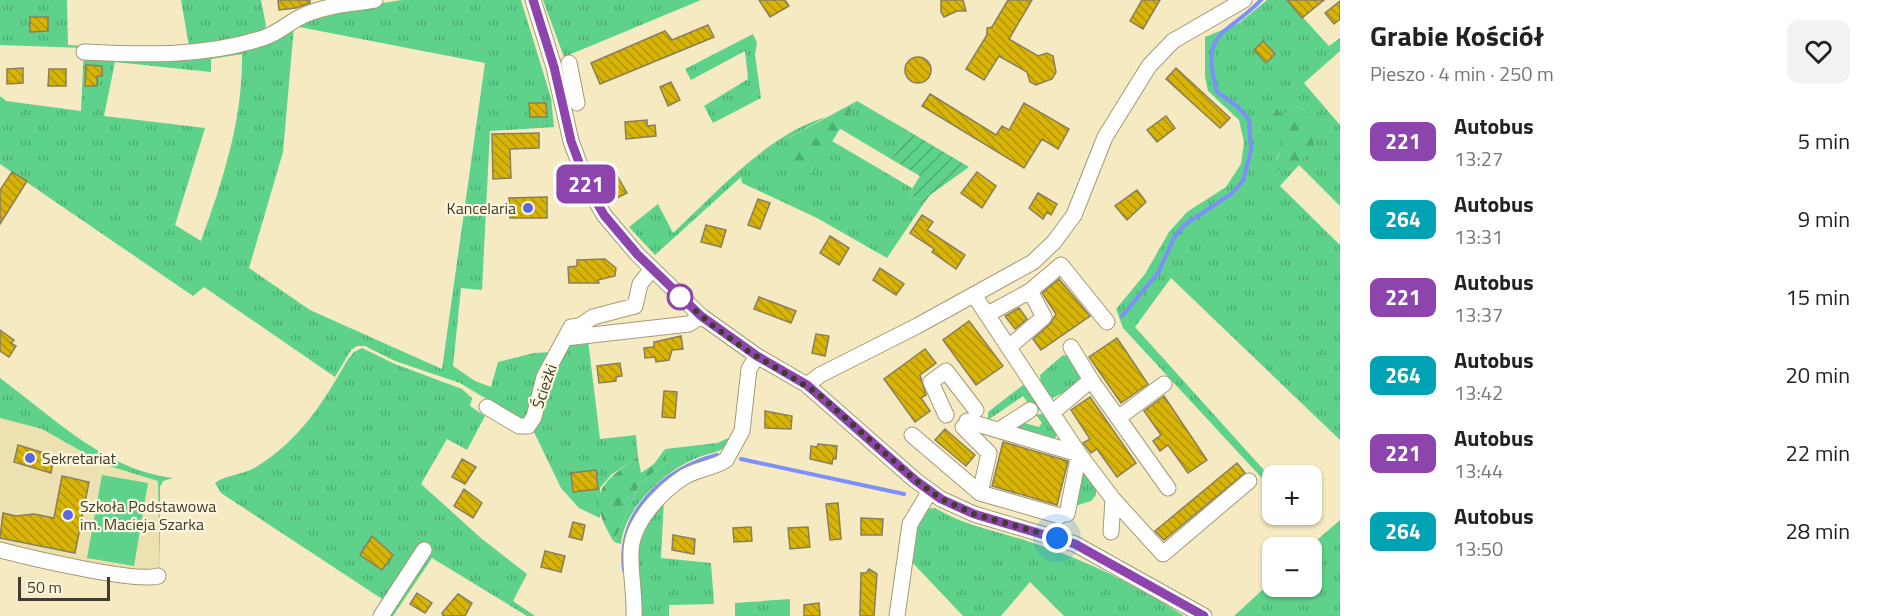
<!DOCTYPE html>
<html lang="pl">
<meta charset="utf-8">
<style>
:root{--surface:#fff;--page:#f2f2f2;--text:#222;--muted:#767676}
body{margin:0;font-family:"Titillium Web",sans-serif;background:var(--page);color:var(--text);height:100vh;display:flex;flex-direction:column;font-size:22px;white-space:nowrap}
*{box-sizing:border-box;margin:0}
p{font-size:20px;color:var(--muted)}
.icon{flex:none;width:33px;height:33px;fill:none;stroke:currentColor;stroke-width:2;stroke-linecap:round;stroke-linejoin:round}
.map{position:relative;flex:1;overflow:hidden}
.panel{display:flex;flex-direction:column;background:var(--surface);width:540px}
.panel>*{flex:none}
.badge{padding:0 12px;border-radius:9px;font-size:21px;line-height:39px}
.tools{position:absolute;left:1262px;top:465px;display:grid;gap:12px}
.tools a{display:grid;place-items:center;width:60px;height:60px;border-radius:12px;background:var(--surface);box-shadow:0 2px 4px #0004;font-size:30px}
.scale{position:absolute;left:18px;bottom:15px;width:92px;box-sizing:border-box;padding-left:6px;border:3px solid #413c2d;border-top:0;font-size:16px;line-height:21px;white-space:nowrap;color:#413c2d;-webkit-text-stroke:4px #fdf7df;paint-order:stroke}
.you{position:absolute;width:30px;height:30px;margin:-15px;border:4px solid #fff;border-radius:50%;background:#1a73e8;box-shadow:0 0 0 9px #1a73e833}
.map>.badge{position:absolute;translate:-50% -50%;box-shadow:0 0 0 3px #fff}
.round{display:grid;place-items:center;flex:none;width:63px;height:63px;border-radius:12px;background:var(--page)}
.headline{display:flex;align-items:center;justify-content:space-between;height:102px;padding:0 30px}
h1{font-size:28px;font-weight:700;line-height:45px}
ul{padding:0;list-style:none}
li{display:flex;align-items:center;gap:18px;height:78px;padding:0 30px}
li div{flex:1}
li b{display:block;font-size:22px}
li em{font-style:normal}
li .badge{min-width:66px;font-weight:700;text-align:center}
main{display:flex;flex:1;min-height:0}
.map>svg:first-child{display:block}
.built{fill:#ede0b1}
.grass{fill:url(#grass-tufts);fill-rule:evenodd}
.forest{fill:url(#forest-firs)}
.garden{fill:url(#garden-furrows)}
.pitch{fill:#5ed28b}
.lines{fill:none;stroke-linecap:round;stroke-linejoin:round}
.stream{stroke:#7d8ffa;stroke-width:4}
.building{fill:url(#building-back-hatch);stroke:#897f5b;stroke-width:1.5}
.minor-casing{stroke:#a59a76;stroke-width:17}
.minor{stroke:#fff;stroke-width:15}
.line-casing{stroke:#fff;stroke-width:14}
.line{stroke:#8e44ad;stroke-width:9}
.walk{stroke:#413c2d;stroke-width:6;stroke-dasharray:0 10.8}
.poi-dot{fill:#5a67de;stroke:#fdf7df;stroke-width:2}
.stop-dot{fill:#fff;stroke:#8e44ad;stroke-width:3}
.labels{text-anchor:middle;stroke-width:4.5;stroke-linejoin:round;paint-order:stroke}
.poi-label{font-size:16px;fill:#413c2d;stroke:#fdf7df;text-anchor:start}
.street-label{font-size:16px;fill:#413c2d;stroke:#fdf7df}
</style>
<main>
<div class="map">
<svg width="1340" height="616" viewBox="0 0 1340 616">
<defs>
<pattern id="grass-tufts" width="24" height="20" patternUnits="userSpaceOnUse" patternTransform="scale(1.5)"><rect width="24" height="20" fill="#5ed28b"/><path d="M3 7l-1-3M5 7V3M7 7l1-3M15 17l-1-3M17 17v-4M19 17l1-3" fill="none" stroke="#4fac72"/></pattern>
<pattern id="forest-firs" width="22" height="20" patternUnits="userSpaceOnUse" patternTransform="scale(1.5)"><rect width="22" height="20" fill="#5ed28b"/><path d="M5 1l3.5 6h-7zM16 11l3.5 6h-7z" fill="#4fac72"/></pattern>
<pattern id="garden-furrows" width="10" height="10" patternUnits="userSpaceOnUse" patternTransform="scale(1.5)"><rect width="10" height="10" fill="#5ed28b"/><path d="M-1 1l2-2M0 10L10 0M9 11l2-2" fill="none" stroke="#4fac72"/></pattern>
<pattern id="building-back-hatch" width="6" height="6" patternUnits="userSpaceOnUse" patternTransform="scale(1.5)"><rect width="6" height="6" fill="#d8b407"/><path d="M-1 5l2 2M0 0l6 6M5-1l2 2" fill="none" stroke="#b19408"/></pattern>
</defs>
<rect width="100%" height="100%" fill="#f5eac2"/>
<path class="built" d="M0 418 42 429 106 465 158 481 160 570 151 574 0 547Z"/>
<path class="grass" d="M0 0H67L68 45 130 49 189 46 181 0H261L266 25 264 32C310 23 355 6 402 0 441 0 482 0 521 0L551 98 554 127 490 131 482 290 461 288 453 366 475 381 491 387 498 362 534 353 553 352 526 423 460 383 395 361 365 346H357L351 350 335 377 204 287 193 296 0 164V82V96L6 101 81 111 84 48 0 45ZM294 26 485 63 442 369 310 310 249 268 283 152ZM242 54C243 120 223 180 201 241L175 225 205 128 104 116 115 62 211 72V59Z
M543 0H701L564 57Z
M1267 0H1287L1329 46 1340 38V51L1304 83 1340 125V206L1299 165 1280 186 1340 245V440L1171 278 1135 327 1272 479V489L1123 328 1116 309 1145 274 1169 232 1187 212 1226 187 1241 164 1244 142 1239 120 1208 91 1205 77V37L1239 23ZM1295 106 1306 111 1276 161 1284 141 1282 116Z
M753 34 757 43 755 55 761 98 713 123 704 106 748 79 745 51 691 80 685 69Z
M857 101 910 132 891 159 839 128Z
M826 117 787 139 828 145 832 141 912 188 909 194 924 203 887 258 817 218 742 183 741 177 655 255 629 227 658 204 673 233C716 193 768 134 826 117Z
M588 340 600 439 636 435 638 457 611 475 600 488V518L579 508 561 488 534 432 542 410 545 384 565 344Z
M362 348 395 364 462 389 472 398 470 406 485 416 467 450 447 439 421 484 482 539 527 574 513 601 535 616H527L432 558 393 616H387L431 549 425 544 390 598 382 599 221 493 215 483C223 476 245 474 256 467 300 440 323 403 348 359L354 352Z
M1063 355 1068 356 1084 375 1079 384 1053 398 1041 385 1040 375Z
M0 378C53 417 105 470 173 478L163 481 160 487V571L158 481 106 465 42 429 0 418Z
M1023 385 1027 386 1043 409 1034 412 1023 396 988 420V412Z
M1045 413 1057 435 1054 439 1014 429 1021 422 1039 427 1042 423 1036 415Z
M733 436C724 453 716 451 699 457 666 469 624 508 621 544L614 542 640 483 667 462 665 449 717 443Z
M1081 469 1096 487V495L1091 501 1072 507Z
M664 500 661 558 711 563 714 604 669 605V616H641C637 560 628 548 664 500Z
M935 508C965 526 997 531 1030 542 1085 559 1136 585 1184 616H1064L1030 582 1001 616H963L911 561 917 522 927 509Z
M1340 520V616H1234L1272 581V586H1311L1309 547Z
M790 599V616H735V603Z"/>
<path class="forest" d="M857 101 811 176 786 158 787 139Z
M1261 103 1273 105 1282 115 1295 106 1306 111 1314 145 1299 164 1278 170C1275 155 1285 146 1281 131L1270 126Z
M665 449 667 462 640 483 614 542C586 496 598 484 638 457L641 473 654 464Z"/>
<path class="garden" d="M910 132 969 167 930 195 924 203 909 194 920 176 891 159Z"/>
<path class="pitch" d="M102 475 148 483 134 566 87 558Z"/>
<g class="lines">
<path class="stream" d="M1122 316 1158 273 1174 238 1184 225 1231 194 1243 181 1251 150 1249 120 1237 106 1217 92C1199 29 1226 37 1261 0
M741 459 904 494
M624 570C617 512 664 469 717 455"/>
</g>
<path class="building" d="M278 0H310V3L296 8 279 10Z
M759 0H785L789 6 770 17Z
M941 0H963L966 11H957L944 17 941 12Z
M1008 0H1032L1009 39 1038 56 1047 53 1053 56 1056 72 1052 79 1036 85 1030 82 1027 72 999 56 984 80 966 69 987 35V28L992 27Z
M1142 0H1160L1143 29 1130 21Z
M1287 0H1324L1302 18Z
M1340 1V19L1334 24 1325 13Z
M30 17H48V31L30 32Z
M708 25 714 37 600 84 591 63 665 31 672 40Z
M1263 41 1275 54 1266 63 1254 50Z
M905 70a13 13 0 1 1 26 0a13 13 0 1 1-26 0Z
M86 65 102 66V76H97V86H85Z
M23 68V83L7 84V69Z
M1176 68 1230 118 1220 128 1166 79Z
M49 69H66V86H48Z
M671 82 680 100 668 106 660 87Z
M930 94 996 135 1002 126 1009 130 1024 103 1069 129 1058 149 1042 139 1024 168 922 106Z
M529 103H546L547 117H530Z
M1166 116 1175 128 1157 142 1147 130Z
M647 120V126L655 125 656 136 626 139 625 122Z
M539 133V148L510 149 511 178 493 179 492 134Z
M614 170 627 193 615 199 602 177Z
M12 172 27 181 0 224V190Z
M977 172 996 186 982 208 961 193Z
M1137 190 1146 202 1127 220 1115 206Z
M1038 193 1057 204 1051 215 1047 212 1043 219 1029 208Z
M547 197V218H510L509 198Z
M758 199 770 203 760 229 748 225Z
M922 215 933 222 927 230 965 255 956 269 932 252 934 249 910 233Z
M706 225 726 230 721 247 701 242Z
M830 236 849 248 839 265 820 253Z
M605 259 616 268 615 276 598 280 599 283H569L568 267 577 266V260Z
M880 268 904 284 896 295 873 280Z
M1059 279 1090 316 1041 350 1033 339 1050 324 1056 314 1042 293Z
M759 297 796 311 791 323 754 309Z
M1019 308 1027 319 1015 329 1005 316Z
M969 321 1003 366 976 385 943 340Z
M0 330 14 340 11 343 16 346 9 357 0 351Z
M816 334 829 336 825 356 812 353Z
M681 336 683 349 672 350 669 360 656 362 655 357 645 358 644 348 654 347V342Z
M1117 338 1148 384 1121 403 1089 357Z
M925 349 936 363 920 375 926 395 921 398 930 411 915 422 884 379Z
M620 363 622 376 616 377V381L599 383 597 366Z
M664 391 677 392 675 418 662 417Z
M1164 396 1207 460 1188 473 1168 445 1160 451 1153 441 1161 435 1144 411Z
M1090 397 1136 463 1117 477 1097 449 1091 453 1083 443 1090 439 1071 410Z
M765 411 792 416 791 429 765 428Z
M945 429 975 455 966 466 935 440Z
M1003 442 1068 461 1057 505 992 486Z
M818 444 837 446 836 459 833 458 832 464 810 459 811 446 817 447Z
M18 445 54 456 51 473 14 462Z
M462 459 476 467 465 484 452 477Z
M1237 463 1245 473 1164 540 1155 531Z
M596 470 598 489 573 492 571 473Z
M62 476 89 482 75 553 0 538 3 513 16 516 34 514 54 518Z
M464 489 482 503 473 518 454 506Z
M838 503 841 539 830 540 826 504Z
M861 518 883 519 882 535H861Z
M573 522 585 525 582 540 569 537Z
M751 527 752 541 734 542 733 528Z
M808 527 810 547 790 549 788 528Z
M673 535 695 539 694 554 672 550Z
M372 536 393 555 382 570 360 555Z
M545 551 565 556 561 572 541 567Z
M869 569 877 574 874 616H860L861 573H866Z
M417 593 432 603 425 613 410 604Z
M458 594 472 603 465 616H443L442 613Z
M819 603 820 616H804V605Z"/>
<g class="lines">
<defs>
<path id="minor" d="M533 0 554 67 571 141 589 190 604 215 637 254 701 316 757 356 807 385 915 480 941 499 974 514 1075 544 1204 616
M84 52C143 55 206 57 263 38 279 33 291 20 307 14 328 5 352 4 375 0
M569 63 577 103
M974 295 1079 454 1113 499 1163 554 1249 481
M988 314 1030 291
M565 338 689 324 701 316
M1009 347 1044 317 1030 291 1061 265 1107 322
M1091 380 1168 488
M807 385 820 375 917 326 1033 262 1054 242 1074 215 1105 137 1149 66 1173 41 1244 0
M487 407 519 426H528L534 417 544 377 571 327 580 326 593 317 635 306 640 284 652 269
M1053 412 1091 380 1071 347
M946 415 931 382 946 371 976 410
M1118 418 1164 384
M967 421 1079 454 1067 514
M999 430 1030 410
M912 435 980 493 989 453 963 427
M980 493 1060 516
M1111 532 1113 499
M0 550C27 557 136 583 158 576
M381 616 424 550
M634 616C635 594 630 573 631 551 632 522 661 492 684 477 697 469 714 468 726 460L742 431 749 369 757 356
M897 616 910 524 930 491"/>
</defs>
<use href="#minor" class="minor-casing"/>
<use href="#minor" class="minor"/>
</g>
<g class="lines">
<defs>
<path id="line" d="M533 0 554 67 571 141 589 189 604 215 637 254 701 316 757 356 807 385 915 480 941 499 974 514 1075 544 1204 616"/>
</defs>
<use href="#line" class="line-casing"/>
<use href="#line" class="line"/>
<path class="walk" d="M680 297 713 326 748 351 816 392 915 480 941 499 974 514 1057 538"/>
</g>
<g class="poi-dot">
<circle cx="528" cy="208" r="6"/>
<circle cx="30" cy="458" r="6"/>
<circle cx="68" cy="515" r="6"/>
</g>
<circle class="stop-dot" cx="680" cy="297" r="12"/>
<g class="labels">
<g class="poi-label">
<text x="516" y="214" text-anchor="end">Kancelaria</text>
<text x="42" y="464">Sekretariat</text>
<text x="80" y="512">Szkoła Podstawowa<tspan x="80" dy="18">im. Macieja Szarka</tspan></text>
</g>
<g class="street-label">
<text transform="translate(544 386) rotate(-71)" y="6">Ścieżki</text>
</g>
</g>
</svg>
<div class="tools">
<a>+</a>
<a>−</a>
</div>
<div class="scale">50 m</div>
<div class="you" style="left:1057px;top:538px"></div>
<b class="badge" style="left:586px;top:184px;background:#8e44ad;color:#fff">221</b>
</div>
<section class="panel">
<div class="headline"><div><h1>Grabie Kościół</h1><p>Pieszo · 4 min · 250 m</p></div><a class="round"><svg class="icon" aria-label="heart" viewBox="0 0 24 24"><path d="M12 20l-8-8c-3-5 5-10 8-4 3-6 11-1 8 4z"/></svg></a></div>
<ul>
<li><span class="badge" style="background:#8e44ad;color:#fff">221</span><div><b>Autobus</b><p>13:27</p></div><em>5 min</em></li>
<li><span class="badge" style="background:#00a3b4;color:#fff">264</span><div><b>Autobus</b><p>13:31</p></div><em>9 min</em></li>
<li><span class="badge" style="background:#8e44ad;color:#fff">221</span><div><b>Autobus</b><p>13:37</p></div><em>15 min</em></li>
<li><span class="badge" style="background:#00a3b4;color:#fff">264</span><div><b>Autobus</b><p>13:42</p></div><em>20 min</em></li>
<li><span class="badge" style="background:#8e44ad;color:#fff">221</span><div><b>Autobus</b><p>13:44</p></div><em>22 min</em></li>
<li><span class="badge" style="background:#00a3b4;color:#fff">264</span><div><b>Autobus</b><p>13:50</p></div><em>28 min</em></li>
</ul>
</section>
</main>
